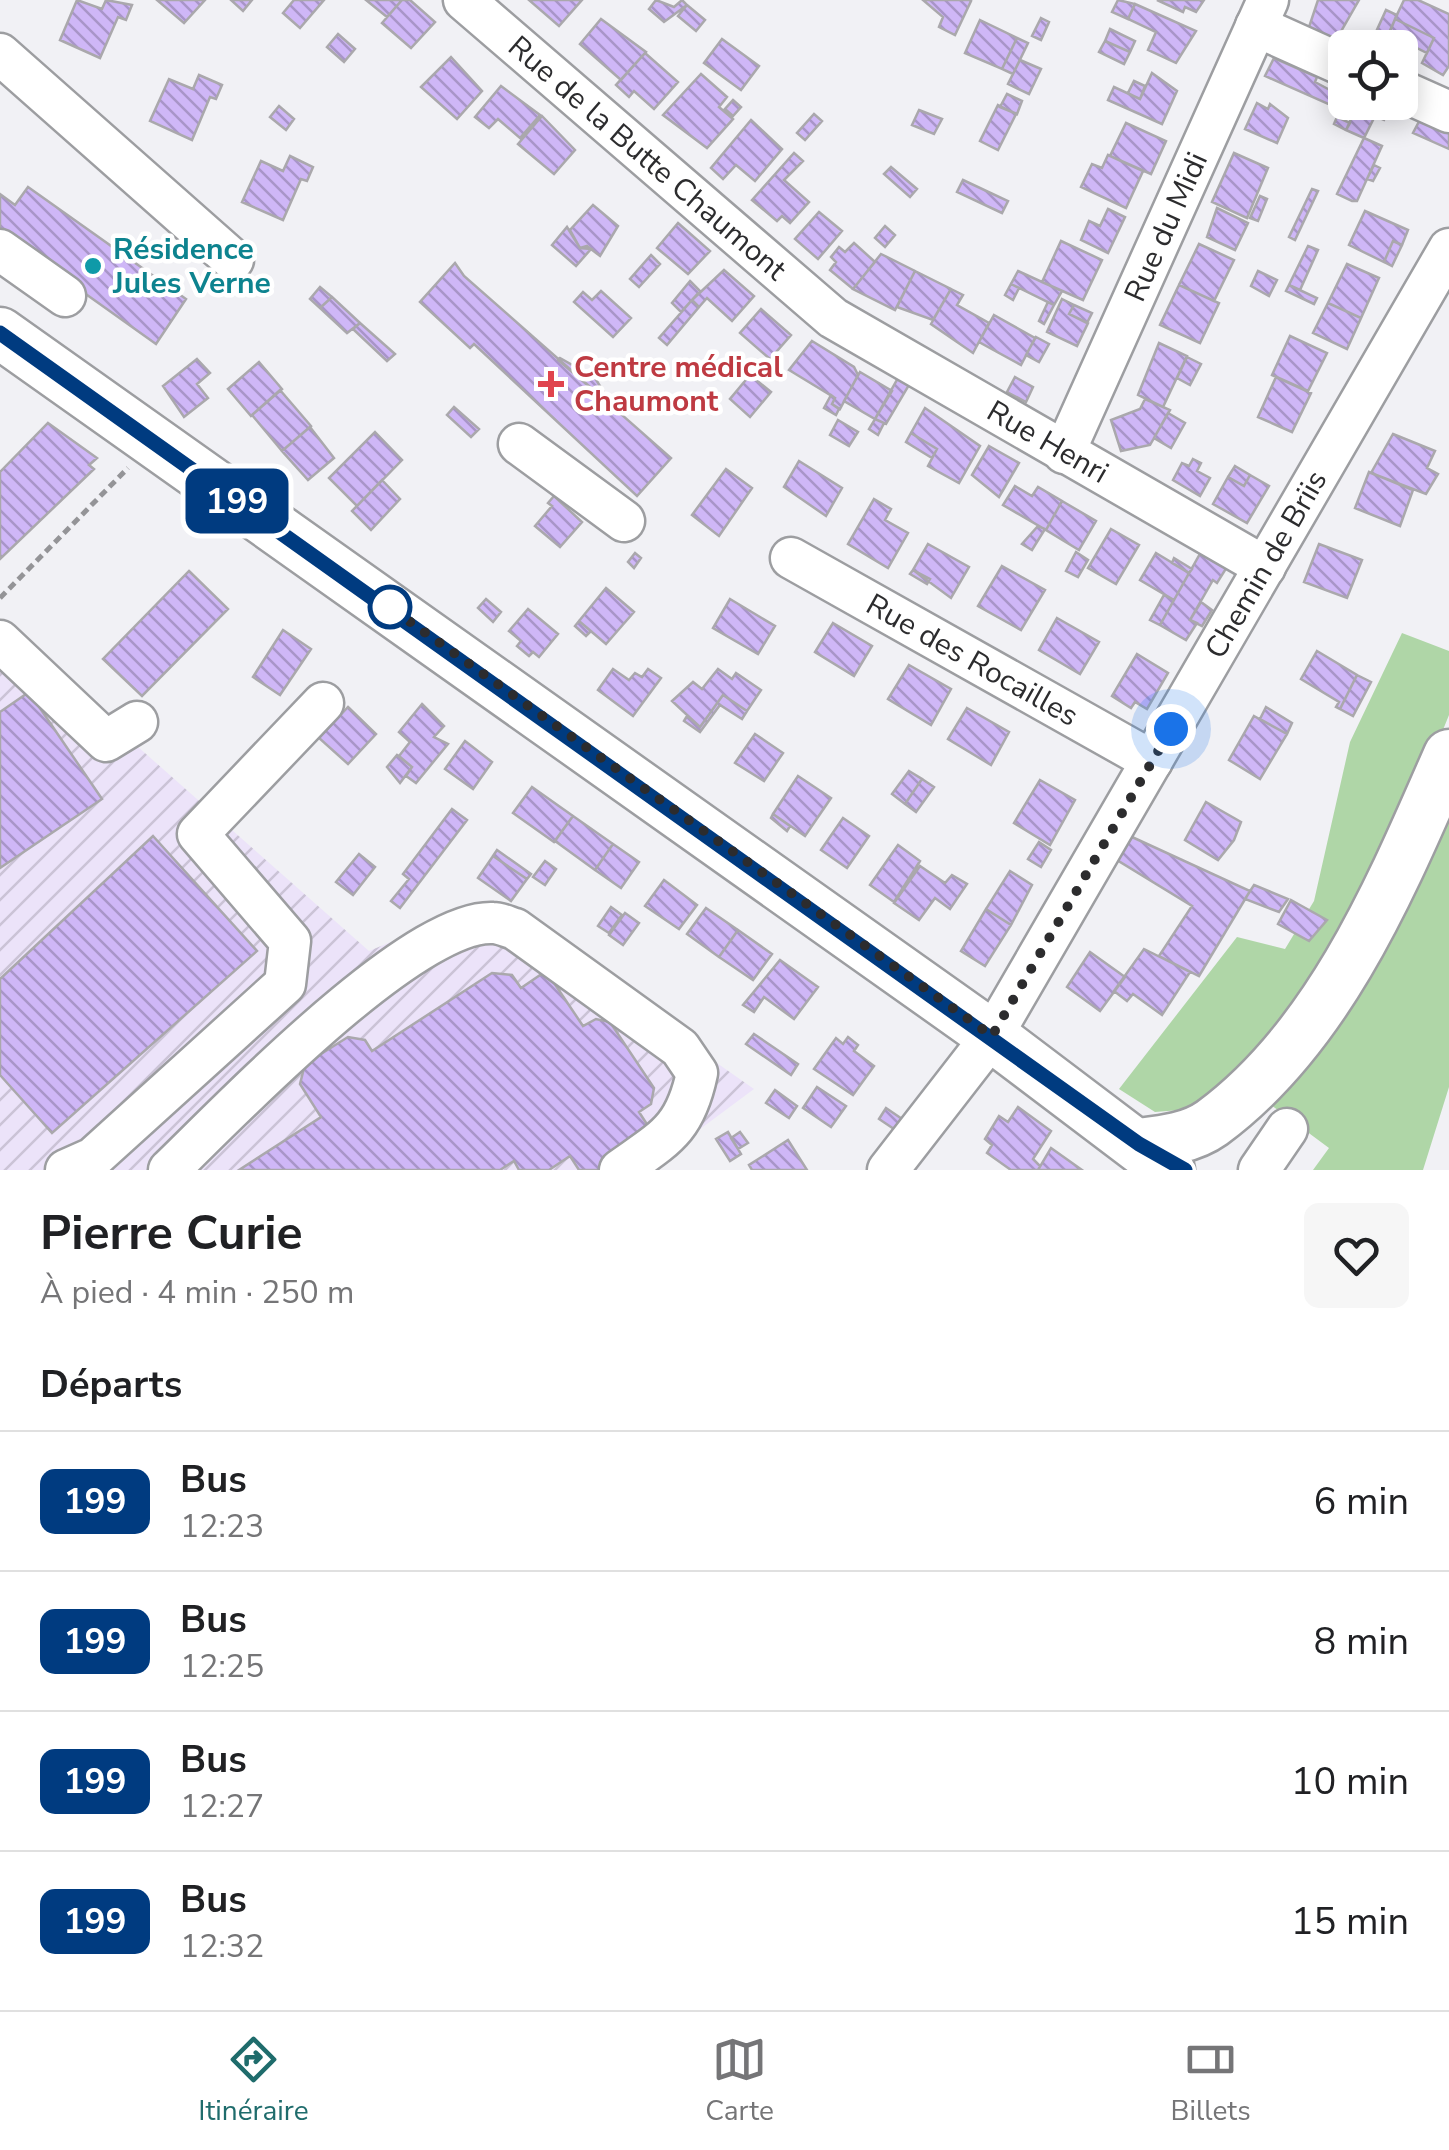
<!DOCTYPE html>
<html lang="fr">
<meta charset="utf-8">
<style>
:root{--surface:#fff;--page:#f6f6f6;--text:#202124;--muted:#757577;--line:#e0e0e0;--accent:#1f6c6c}
body{margin:0;font-family:"Nunito Sans",sans-serif;background:var(--page);color:var(--text);height:100vh;display:flex;flex-direction:column;font-size:38px;white-space:nowrap}
*{box-sizing:border-box;margin:0}
p{font-size:32px;color:var(--muted)}
.icon{flex:none;width:55px;height:55px;fill:none;stroke:currentColor;stroke-width:2;stroke-linecap:round;stroke-linejoin:round}
.map{position:relative;height:1170px;overflow:hidden}
.details{display:flex;flex-direction:column;background:var(--surface);flex:1}
.details>*{flex:none}
.badge{padding:0 20px;border-radius:15px;font-size:35px;line-height:65px}
.fabs{position:absolute;left:1328px;top:30px;display:grid;gap:20px}
.fabs a{display:grid;place-items:center;width:90px;height:90px;border-radius:15px;background:var(--surface);box-shadow:0 5px 25px #0003;font-size:50px}
.you{position:absolute;width:50px;height:50px;margin:-25px;border:8px solid #fff;border-radius:50%;background:#1a73e8;box-shadow:0 0 0 15px #1a73e833}
.map>.badge{position:absolute;translate:-50% -50%;box-shadow:0 0 0 5px #fff}
h2{padding:0 40px;font-size:38px;line-height:90px}
.round{display:grid;place-items:center;flex:none;width:105px;height:105px;border-radius:15px;background:var(--page)}
.headline{display:flex;align-items:center;justify-content:space-between;height:170px;padding:0 40px}
h1{font-size:48px;font-weight:700;line-height:75px}
ul{padding:0;list-style:none}
li{display:flex;align-items:center;gap:30px;height:140px;padding:0 40px;border-top:2px solid var(--line)}
li div{flex:1}
li b{display:block;font-size:38px}
li em{font-style:normal}
li .badge{min-width:110px;font-weight:700;text-align:center}
.tabs{display:flex;justify-content:space-around;align-items:center;height:140px;border-top:2px solid var(--line);background:var(--surface);font-size:28px;color:var(--muted)}
.tabs a{display:grid;justify-items:center;gap:5px}
.tabs .selected{color:var(--accent)}
.map>svg:first-child{display:block}
.industrial{fill:url(#industrial-furrows)}
.grass{fill:#afd6a7}
.building{fill:url(#building-back-hatch);stroke:#aaa8ac;stroke-width:2.5}
.lines{fill:none;stroke-linecap:round;stroke-linejoin:round}
.minor-casing{stroke:#9d9ea1;stroke-width:45}
.major-casing{stroke:#9d9ea1;stroke-width:55}
.path{stroke:#949497;stroke-width:5;stroke-dasharray:8 5;stroke-linecap:butt}
.minor{stroke:#fff;stroke-width:40}
.major{stroke:#fff;stroke-width:50}
.line-casing{stroke:#fff;stroke-width:22}
.line{stroke:#003b80;stroke-width:15}
.walk{stroke:#2c2c2e;stroke-width:10;stroke-dasharray:0 18}
.culture-dot{fill:#0f9aa8;stroke:#fff;stroke-width:4}
.health-dot{fill:#e0444e;stroke:#fff;stroke-width:4}
.stop-dot{fill:#fff;stroke:#003b80;stroke-width:5}
.labels{text-anchor:middle;stroke-width:9;stroke-linejoin:round;paint-order:stroke}
.street-label{font-size:30px;fill:#2c2c2e;stroke:#fff}
.culture-label{font-size:30px;font-weight:bold;fill:#0d838f;stroke:#fff;text-anchor:start}
.health-label{font-size:30px;font-weight:bold;fill:#be3a42;stroke:#fff;text-anchor:start}
</style>
<div class="map">
<svg width="1449" height="1170" viewBox="0 0 1449 1170">
<defs>
<pattern id="industrial-furrows" width="10" height="10" patternUnits="userSpaceOnUse" patternTransform="scale(2.5)"><rect width="10" height="10" fill="#ece3f9"/><path d="M-1 1l2-2M0 10L10 0M9 11l2-2" fill="none" stroke="#cbc3d6"/></pattern>
<pattern id="building-back-hatch" width="6" height="6" patternUnits="userSpaceOnUse" patternTransform="scale(2.5)"><rect width="6" height="6" fill="#cfb7f7"/><path d="M-1 5l2 2M0 0l6 6M5-1l2 2" fill="none" stroke="#a895c8"/></pattern>
</defs>
<rect width="100%" height="100%" fill="#f1f1f5"/>
<path class="industrial" d="M0 625 369 951 487 902 754 1089 645 1170H0Z"/>
<path class="grass" d="M1402 633 1449 651V715L1399 838 1293 1020 1193 1109 1155 1112 1119 1089 1237 937 1285 949 1314 901 1350 742Z
M1449 809V1087L1423 1170H1313L1329 1148 1259 1096Z"/>
<path class="building" d="M77 0 102 9 106 0 132 5 126 20 118 17 100 58 60 40Z
M157 0H205L184 23Z
M231 0H252L243 11Z
M294 0H324L300 28 283 13Z
M366 0H402L387 17Z
M402 0H410L435 22 411 48 382 23Z
M529 0H582L559 26Z
M656 0 674 7 682 0 687 5 664 22 649 9Z
M923 0H969L971 1 955 35 939 27 943 17Z
M1118 0 1135 4 1128 19 1112 12Z
M1157 0H1204L1196 12 1185 7 1183 12Z
M1318 0H1359L1336 40 1309 27Z
M1404 0H1418L1449 14V66L1443 75 1422 63 1434 38 1395 19Z
M1135 4 1196 31 1176 63 1148 50 1156 32 1128 19Z
M687 5 705 20 696 31 678 16Z
M1386 10 1397 15 1387 37 1376 32Z
M1041 18 1049 22 1041 40 1032 36Z
M601 19 646 52 621 80 580 44Z
M1395 19 1434 38 1427 53 1389 34Z
M980 20 1017 38 1002 69 965 53Z
M1110 29 1135 41 1130 52 1105 41Z
M338 34 355 49 344 62 327 47Z
M1017 38 1028 43 1013 74 1002 69Z
M722 39 759 66 741 90 704 63Z
M1105 41 1130 52 1124 64 1099 52Z
M645 53 678 82 654 109 634 91 629 97 616 85Z
M451 57 482 91 457 119 421 87Z
M1274 58 1317 77 1315 82 1341 96 1335 107 1265 76Z
M1020 60 1041 69 1029 94 1008 84Z
M1152 73 1177 91 1162 124 1108 100 1114 87 1140 99Z
M701 74 727 97 719 107 733 119 707 148 663 115Z
M199 75 222 85 216 99 210 97 192 140 150 121 169 79 193 89Z
M1134 81 1145 86 1140 99 1128 93Z
M501 86 540 115 520 138 498 119 489 128 475 117Z
M1007 94 1022 101 1017 114 1000 107Z
M733 100 741 107 733 116 725 109Z
M1359 102 1393 103 1384 120 1375 116 1364 138 1346 130Z
M1257 103 1268 109 1270 104 1288 118 1277 143 1245 129Z
M998 105 1016 114 998 150 980 141Z
M279 106 294 119 286 130 270 117Z
M919 110 942 119 934 134 912 125Z
M1424 112 1449 128V149L1413 133Z
M814 114 822 121 805 140 797 133Z
M542 116 575 150 554 174 518 144Z
M1337 117 1350 123 1346 130 1334 124Z
M751 120 782 149 755 181 736 165 723 179 711 168Z
M1126 123 1166 141 1151 174 1110 156Z
M1364 138 1382 146 1357 201H1352L1337 194Z
M794 153 803 161 784 180 809 202 790 223 782 216 777 221 752 200Z
M1234 153 1268 168 1247 218 1212 202Z
M1108 155 1143 171 1126 208 1081 187 1092 164 1102 168Z
M290 156 313 167 307 181 301 179 283 220 242 202 261 161 283 171Z
M1374 165 1380 168 1373 181 1367 179Z
M891 167 917 189 910 197 884 174Z
M963 180 1008 201 1002 213 957 192Z
M28 187 186 299 156 344 0 233V194L15 205Z
M1312 189 1318 191 1295 240 1289 237Z
M1260 196 1267 199 1258 221 1250 218Z
M593 205 618 226 600 256 587 246 580 248 570 230Z
M1217 208 1248 223 1235 250 1207 237Z
M1108 209 1125 217 1108 253 1081 240 1089 221 1100 226Z
M1365 211 1408 230 1402 245 1393 241 1384 262 1349 245Z
M819 212 842 231 818 259 795 239Z
M678 223 710 251 688 274 657 248Z
M885 226 895 235 885 247 875 238Z
M567 227 580 248 591 249 576 266 552 245Z
M1061 241 1102 260 1083 300 1042 282Z
M1393 241 1402 245 1392 266 1384 262Z
M854 243 875 262 853 289 830 270 836 262 831 257 839 247 845 252Z
M1199 244 1234 260 1214 301 1179 285Z
M1308 246 1318 250 1300 290 1289 285Z
M881 254 915 271 895 310 853 289Z
M651 255 660 264 639 287 630 279Z
M455 263 464 276 671 458 637 496 474 344 470 348 420 302Z
M1347 264 1379 278 1361 318 1328 303Z
M724 270 754 296 732 321 707 298 699 307 692 300Z
M915 271 951 289 933 320 897 307Z
M1018 271 1062 291 1054 305 1011 284Z
M1258 271 1277 280 1269 296 1251 286Z
M690 281 700 291 681 312 672 303Z
M1011 284 1019 288 1013 300 1005 295Z
M1179 285 1219 303 1200 343 1160 325Z
M1289 285 1317 298 1314 304 1286 291Z
M320 287 332 297 320 308 310 299Z
M951 289 963 295 957 305 989 323 973 353 931 324Z
M601 291 631 318 613 337 574 302 583 292 592 300Z
M332 297 360 323 347 333 320 308Z
M1062 299 1074 305 1069 314 1088 323 1077 346 1047 332Z
M692 300 699 307 667 345 659 338Z
M1048 302 1054 305 1044 324 1039 321Z
M1328 303 1361 318 1347 349 1313 333Z
M1074 305 1092 313 1087 323 1069 314Z
M761 309 791 335 770 359 740 333Z
M994 315 1035 338 1021 365 979 342Z
M360 323 395 354 387 361 353 329Z
M1290 336 1327 353 1308 391 1272 375Z
M1036 337 1049 344 1039 362 1026 355Z
M812 341 854 367 858 375 840 409 832 404 835 398 789 370Z
M1159 343 1187 356 1163 407 1138 395Z
M1187 357 1201 364 1190 385 1177 378Z
M560 358 595 378 613 407 558 360Z
M197 359 210 373 197 384 208 398 184 417 163 386Z
M259 362 282 389 251 416 228 389Z
M860 372 892 391 875 419 844 401Z
M750 375 771 392 750 417 730 399Z
M1015 377 1033 387 1026 402 1007 392Z
M1276 377 1311 393 1292 432 1258 417Z
M898 378 909 385 886 424 875 419Z
M280 390 311 426 282 451 252 415Z
M831 395 835 398 832 404 839 409 836 415 824 408Z
M1145 399 1170 410 1150 445 1121 451 1111 420 1140 409Z
M454 407 479 429 471 437 447 415Z
M925 408 980 446 959 483 928 466 937 449 911 433Z
M1168 413 1185 423 1171 448 1154 438Z
M875 419 884 423 878 435 869 429Z
M838 420 858 432 849 446 830 435Z
M48 423 97 458 89 465 94 469 0 559V472Z
M310 427 334 458 308 480 282 451Z
M375 432 402 460 357 506 329 478Z
M911 433 937 449 932 458 906 442Z
M1393 434 1435 451 1427 468 1438 474 1426 494 1371 473Z
M989 446 1019 463 999 497 972 475Z
M1193 459 1201 463 1197 471 1210 478 1200 496 1173 480 1182 463 1189 466Z
M799 461 842 488 826 516 784 487Z
M1235 466 1250 475 1244 486 1228 477Z
M726 469 752 488 719 536 692 515Z
M1369 472 1413 490 1400 526 1355 508Z
M1250 475 1269 486 1247 523 1213 504 1228 477 1244 486Z
M382 480 400 499 371 530 352 511Z
M1015 486 1032 496 1038 487 1062 501 1046 530 1003 505Z
M554 496 582 522 560 547 535 526 552 506 548 503Z
M874 499 891 509 885 520 908 533 888 568 848 544Z
M1062 501 1096 521 1079 550 1046 530Z
M1038 526 1045 529 1032 550 1022 544Z
M1111 529 1139 545 1116 584 1088 568Z
M928 544 969 567 951 598 913 570Z
M1319 544 1362 560 1347 598 1304 582Z
M1076 552 1088 560 1078 577 1066 571Z
M1201 552 1227 567 1217 583 1213 580 1190 620 1197 623 1186 640 1160 625Z
M635 553 641 558 634 568 628 562Z
M1156 553 1189 573 1174 600 1140 580Z
M1174 558 1192 569 1189 573 1172 563Z
M1002 566 1045 590 1021 630 978 606Z
M913 570 930 579 927 584 910 574Z
M189 571 228 609 142 696 103 659Z
M606 588 634 612 606 644 579 621Z
M1164 595 1174 600 1160 625 1150 620Z
M486 599 501 612 493 622 478 608Z
M730 599 775 626 758 654 713 628Z
M1201 602 1212 610 1202 626 1190 620Z
M528 609 558 634 539 657 533 652 529 656 517 646 521 641 509 631Z
M1057 618 1099 642 1080 674 1039 650Z
M579 621 591 631 586 636 575 626Z
M833 623 872 646 854 676 815 652Z
M283 630 311 649 280 695 253 677Z
M1317 651 1357 675 1340 709 1336 707 1339 702 1301 679Z
M1137 654 1168 673 1147 709 1135 702 1131 708 1112 696Z
M909 665 951 689 931 725 888 699Z
M613 669 629 680 635 673 642 677 648 669 661 678 633 716 598 690Z
M718 669 732 679 736 673 761 690 747 711 723 695 700 727 672 701 693 682 702 689Z
M1357 675 1371 682 1353 716 1340 709Z
M29 692 102 799 0 868V712Z
M723 695 747 711 742 719 720 705 700 732 684 721 687 716 700 727Z
M422 704 444 726 434 737 448 744 416 783 406 776 412 767 399 756 410 742 399 732Z
M348 707 376 734 348 764 319 738Z
M1266 707 1292 723 1287 734 1260 719Z
M967 708 1009 732 991 765 948 739Z
M1254 716 1287 734 1260 779 1229 760Z
M755 734 783 753 764 781 735 763Z
M465 741 492 762 473 789 445 769Z
M397 755 412 767 400 783 387 767Z
M909 771 922 779 905 804 892 794Z
M798 776 831 798 805 836 773 814Z
M922 779 934 787 916 812 905 804Z
M1040 780 1075 800 1050 845 1014 823Z
M532 787 573 816 554 842 513 813Z
M1206 802 1241 822 1234 840 1218 860 1185 840Z
M452 809 467 820 400 908 391 901 409 879 403 874Z
M773 814 790 826 787 831 771 818Z
M573 816 613 844 595 870 555 841Z
M843 818 869 836 847 868 821 850Z
M153 836 257 951 52 1133 0 1075V979Z
M1132 837 1250 891 1199 976 1159 956 1192 906 1117 860Z
M1039 842 1051 850 1041 867 1028 859Z
M613 844 639 862 621 888 595 870Z
M898 845 920 861 894 902 870 885Z
M497 850 531 874 527 879 493 856Z
M359 854 375 867 353 895 336 882Z
M493 856 527 879 511 901 478 878Z
M545 861 556 869 545 885 533 877Z
M920 866 945 883 952 875 967 884 950 909 935 898 919 920 894 903Z
M1010 871 1032 885 1011 925 986 909Z
M664 880 697 905 679 929 645 906Z
M1254 885 1288 899 1279 912 1245 899Z
M1291 900 1327 920 1309 941 1278 924Z
M611 907 622 915 609 933 598 926Z
M706 908 738 930 719 957 687 934Z
M986 909 1011 925 985 966 961 951Z
M625 913 639 923 623 945 609 935Z
M738 930 772 954 753 980 719 957Z
M1144 949 1190 972 1162 1015 1133 994 1127 1001 1114 991Z
M1090 952 1125 977 1100 1011 1067 987Z
M780 960 818 987 794 1019 764 997 754 1012 743 1005Z
M546 971 583 1026 596 1019 610 1022 654 1088 651 1104 639 1112 654 1135 599 1170H579L570 1156 549 1170H519L514 1161 500 1170H239L321 1117 300 1084 305 1064 348 1037 365 1040 372 1051 492 973 512 975 521 988Z
M754 1034 798 1064 791 1075 746 1044Z
M848 1037 858 1045 854 1051 874 1066 853 1095 814 1069 836 1038 843 1044Z
M817 1087 846 1106 831 1127 803 1108Z
M775 1090 797 1106 789 1118 766 1103Z
M1018 1107 1051 1131 1033 1159 1040 1166 1038 1170H1011L987 1153 992 1145 985 1139 999 1116 1008 1122Z
M886 1108 908 1123 900 1133 879 1119Z
M728 1132 741 1154 730 1161 716 1139Z
M740 1132 748 1143 738 1149 731 1138Z
M788 1140 807 1170H752L749 1165Z
M1051 1148 1082 1170H1038Z"/>
<g class="lines">
<defs>
<g id="minor">
<path id="s1" d="M464 0 833 318 1265 567"/>
<path d="M1256 26 1345 66"/>
<path d="M0 54 233 260"/>
<path d="M1400 90 1449 112"/>
<path d="M0 250 65 296"/>
<path d="M519 444 624 521"/>
<path id="s2" d="M1064 453 1268 0"/>
<path id="s3" d="M791 558 1152 761"/>
<path d="M0 641 106 741 137 722"/>
<path d="M66 1170 93 1158 285 984 290 941 198 834 323 703"/>
<path d="M169 1170C228 1113 413 919 493 923 500 923 508 927 515 929L680 1048 697 1073C685 1130 665 1138 620 1170"/>
<path id="s4" d="M888 1170 992 1036 1449 249"/>
<path d="M1259 1170 1287 1129"/>
</g>
<path id="major" d="M0 333 992 1036 1169 1170
M1139 1144C1164 1141 1191 1138 1212 1123 1330 1036 1392 885 1449 755"/>
</defs>
<use href="#minor" class="minor-casing"/>
<use href="#major" class="major-casing"/>
<path class="path" d="M0 598 128 468"/>
<use href="#minor" class="minor"/>
<use href="#major" class="major"/>
</g>
<g class="lines">
<defs>
<path id="line" d="M0 333 1139 1144 1185 1170"/>
</defs>
<use href="#line" class="line-casing"/>
<use href="#line" class="line"/>
<path class="walk" d="M390 607 378 599 992 1036 1171 729"/>
</g>
<circle class="culture-dot" cx="93" cy="266" r="10"/>
<path class="health-dot" d="M546 369h10v10h10v10h-10v10h-10v-10h-10v-10h10z"/>
<circle class="stop-dot" cx="390" cy="607" r="20"/>
<g class="labels">
<g class="street-label">
<text dy="10" stroke="none"><textPath href="#s1" startOffset="242">Rue de la Butte Chaumont</textPath></text>
<text dy="10" stroke="none"><textPath href="#s2" startOffset="248">Rue du Midi</textPath></text>
<text dy="10" stroke="none"><textPath href="#s1" startOffset="735">Rue Henri</textPath></text>
<text dy="10" stroke="none"><textPath href="#s4" startOffset="715">Chemin de Briis</textPath></text>
<text dy="10" stroke="none"><textPath href="#s3" startOffset="208">Rue des Rocailles</textPath></text>
</g>
<g class="culture-label">
<text x="113" y="259">Résidence<tspan x="113" dy="34">Jules Verne</tspan></text>
</g>
<g class="health-label">
<text x="574" y="377">Centre médical<tspan x="574" dy="34">Chaumont</tspan></text>
</g>
</g>
</svg>
<div class="fabs">
<a><svg class="icon" aria-label="locate" viewBox="0 0 24 24"><circle cx="12" cy="12" r="6"/><path d="M12 2v4M12 18v4M2 12h4M18 12h4"/></svg></a>
</div>
<div class="you" style="left:1171px;top:729px"></div>
<b class="badge" style="left:237px;top:501px;background:#003b80;color:#fff">199</b>
</div>
<section class="details">
<div class="headline"><div><h1>Pierre Curie</h1><p>À pied · 4 min · 250 m</p></div><a class="round"><svg class="icon" aria-label="heart" viewBox="0 0 24 24"><path d="M12 20l-8-8c-3-5 5-10 8-4 3-6 11-1 8 4z"/></svg></a></div>
<h2>Départs</h2>
<ul>
<li><span class="badge" style="background:#003b80;color:#fff">199</span><div><b>Bus</b><p>12:23</p></div><em>6 min</em></li>
<li><span class="badge" style="background:#003b80;color:#fff">199</span><div><b>Bus</b><p>12:25</p></div><em>8 min</em></li>
<li><span class="badge" style="background:#003b80;color:#fff">199</span><div><b>Bus</b><p>12:27</p></div><em>10 min</em></li>
<li><span class="badge" style="background:#003b80;color:#fff">199</span><div><b>Bus</b><p>12:32</p></div><em>15 min</em></li>
</ul>
</section>
<nav class="tabs">
<a class="selected"><svg class="icon" aria-label="directions" viewBox="0 0 24 24"><path d="M12 3l9 9-9 9-9-9zM9 14v-3h6M13 9l2 2-2 2"/></svg>Itinéraire</a>
<a><svg class="icon" aria-label="map" viewBox="0 0 24 24"><path d="M3 6l6-2 6 2 6-2v14l-6 2-6-2-6 2zM9 4v14M15 6v14"/></svg>Carte</a>
<a><svg class="icon" aria-label="tickets" viewBox="0 0 24 24"><path d="M3 7h18v10H3zM15 7v10"/></svg>Billets</a>
</nav>
